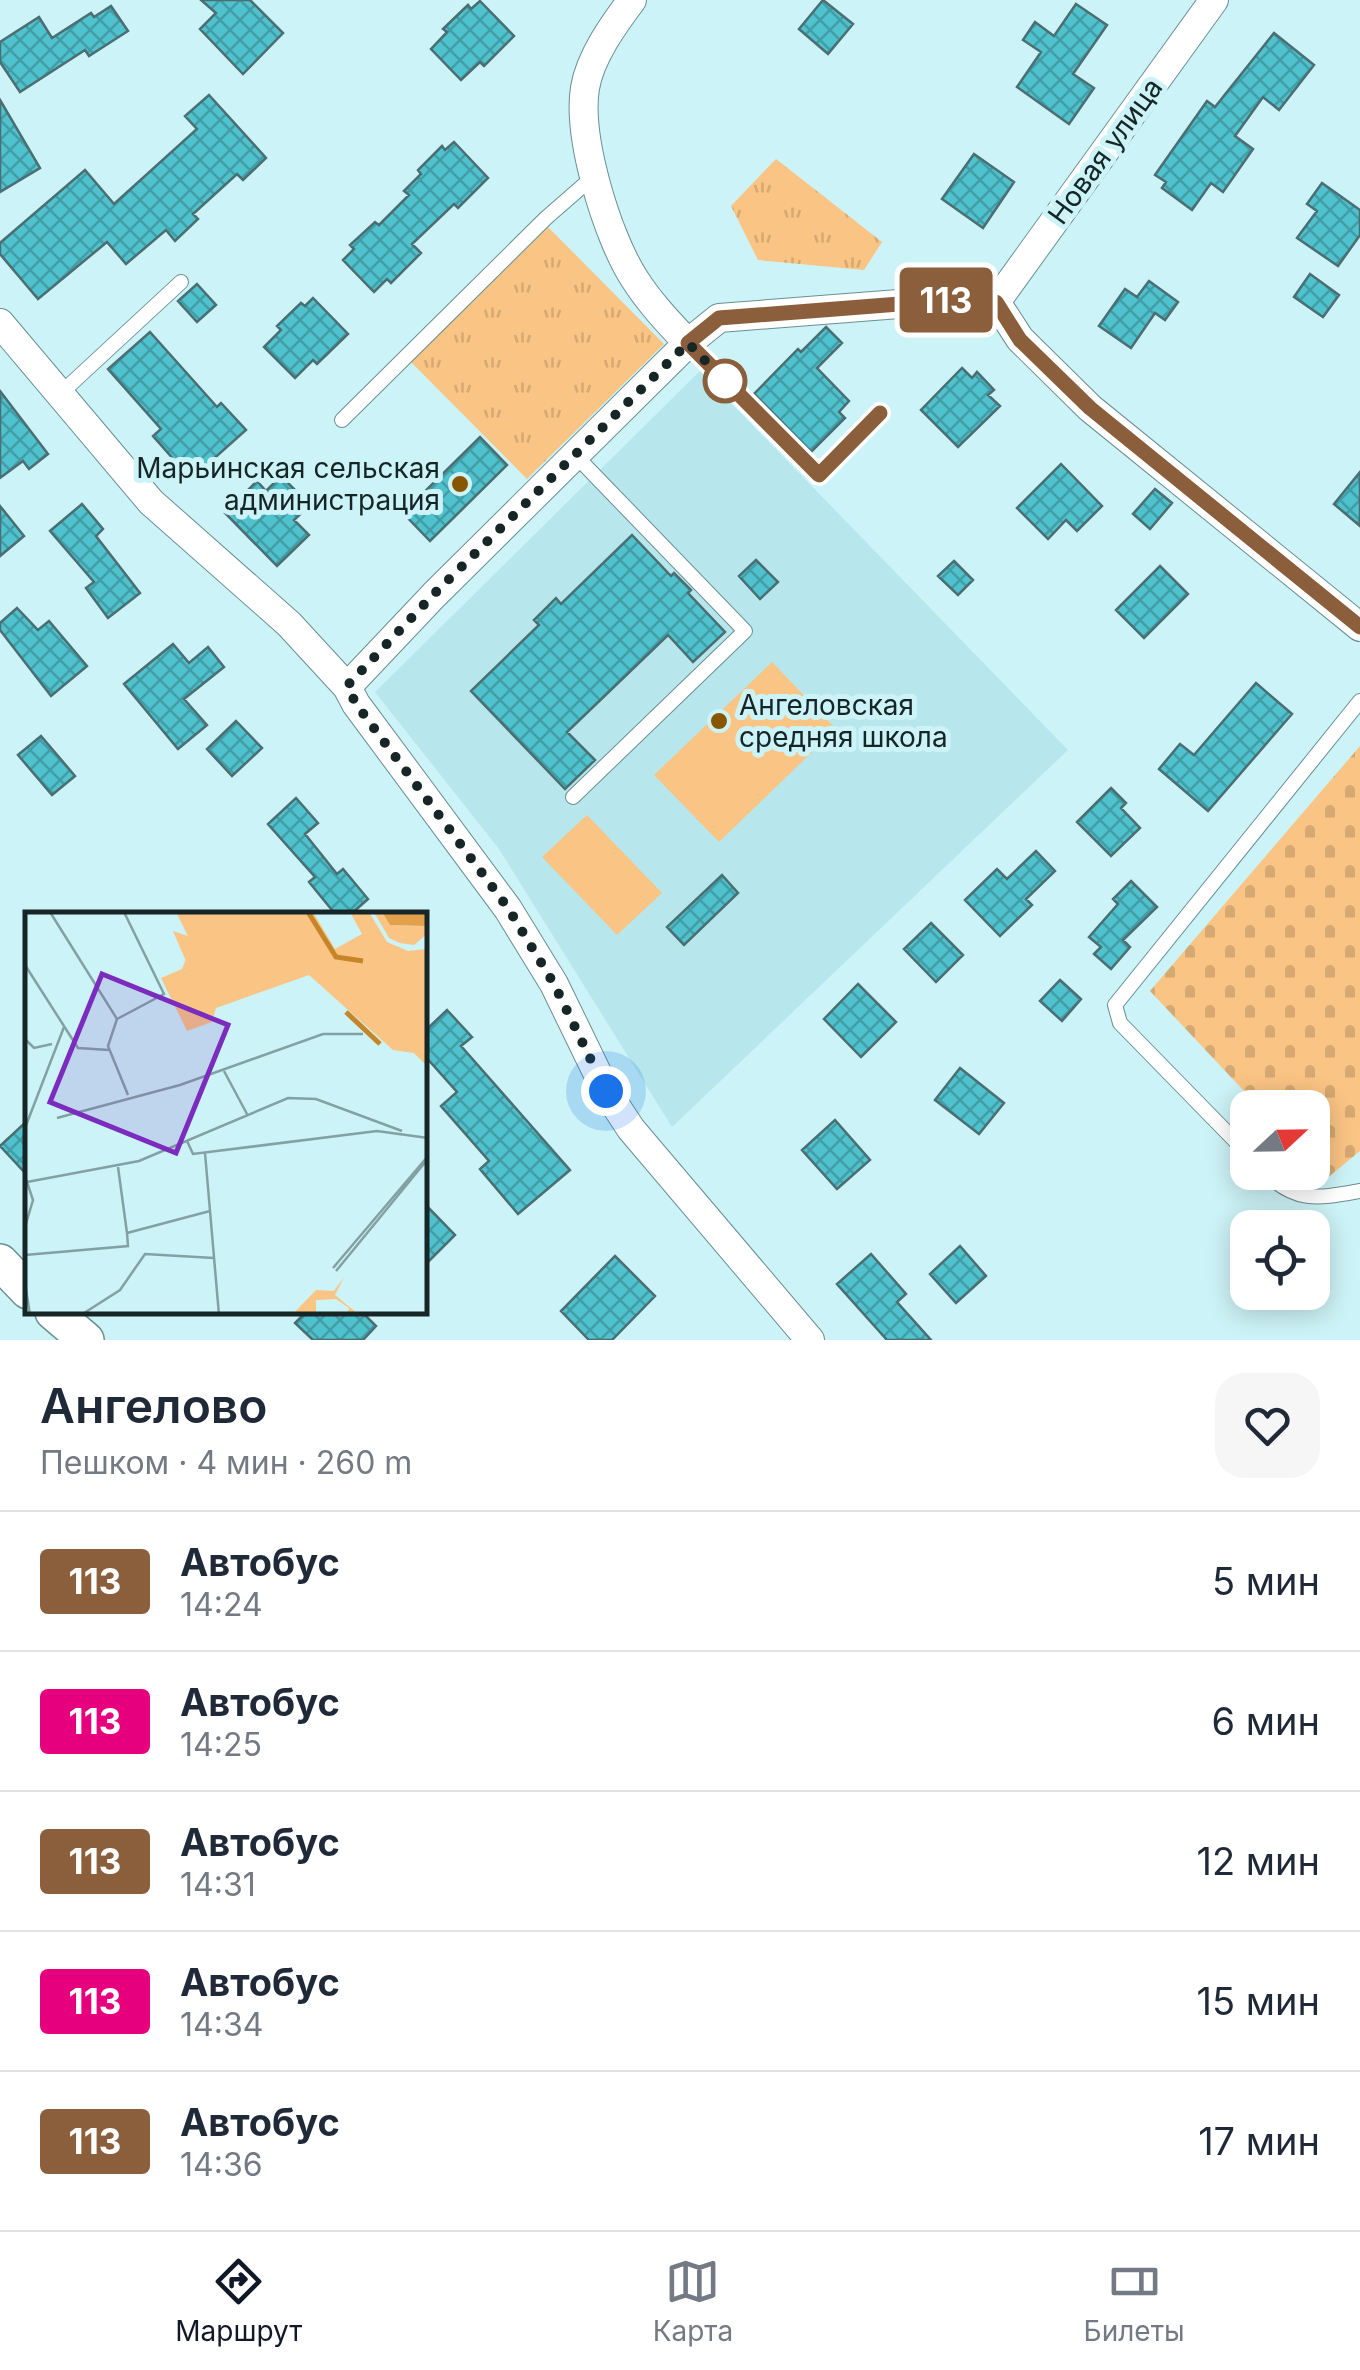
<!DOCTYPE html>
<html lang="ru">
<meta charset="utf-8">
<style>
:root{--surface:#fff;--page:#f6f6f7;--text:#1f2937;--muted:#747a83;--line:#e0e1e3;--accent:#111827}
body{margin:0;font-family:Inter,sans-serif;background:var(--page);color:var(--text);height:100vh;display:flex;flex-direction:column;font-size:38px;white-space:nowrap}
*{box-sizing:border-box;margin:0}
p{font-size:32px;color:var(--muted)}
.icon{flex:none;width:55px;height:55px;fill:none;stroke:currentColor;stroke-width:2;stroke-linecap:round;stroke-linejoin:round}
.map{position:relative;height:1340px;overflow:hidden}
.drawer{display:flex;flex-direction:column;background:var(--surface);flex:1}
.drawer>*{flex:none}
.badge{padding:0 20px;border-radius:8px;font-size:35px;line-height:65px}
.needle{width:65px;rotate:68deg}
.controls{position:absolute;left:1230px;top:1090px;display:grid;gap:20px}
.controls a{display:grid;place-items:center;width:100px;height:100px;border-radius:20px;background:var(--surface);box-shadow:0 5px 25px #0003;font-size:50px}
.you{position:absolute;width:50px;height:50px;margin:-25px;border:8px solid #fff;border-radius:50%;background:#1a73e8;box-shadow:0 0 0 15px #1a73e833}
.map>.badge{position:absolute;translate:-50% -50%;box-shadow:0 0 0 5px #fff}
.round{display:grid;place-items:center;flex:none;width:105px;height:105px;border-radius:30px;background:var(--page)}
.overview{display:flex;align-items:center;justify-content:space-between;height:170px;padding:0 40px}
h1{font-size:48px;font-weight:600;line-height:75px}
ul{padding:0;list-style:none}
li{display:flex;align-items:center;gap:30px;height:140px;padding:0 40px;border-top:2px solid var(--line)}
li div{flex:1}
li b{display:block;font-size:38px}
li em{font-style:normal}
li .badge{min-width:110px;font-weight:700;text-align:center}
.menu{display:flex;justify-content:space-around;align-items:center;height:140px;border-top:2px solid var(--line);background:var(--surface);font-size:28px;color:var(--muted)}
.menu a{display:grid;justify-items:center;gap:5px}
.menu .selected{color:var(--accent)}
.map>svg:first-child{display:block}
.built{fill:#b7e7ec}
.grass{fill:#fac484}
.cemetery{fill:url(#cemetery-stones)}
.park{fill:url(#park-tufts)}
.building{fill:url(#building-cross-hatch);stroke:#4a6e71;stroke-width:2.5}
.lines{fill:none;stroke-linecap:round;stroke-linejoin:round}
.service-casing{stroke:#6a8f92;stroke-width:16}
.minor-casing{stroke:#6a8f92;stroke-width:30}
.tertiary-casing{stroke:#6a8f92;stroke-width:38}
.service{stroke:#fff;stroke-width:14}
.minor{stroke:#fff;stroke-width:28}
.tertiary{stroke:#fff;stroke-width:35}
.line-casing{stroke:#fff;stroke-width:22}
.line{stroke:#8b5e3c;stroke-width:15}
.walk{stroke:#162526;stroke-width:10;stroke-dasharray:0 18}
.stop-dot{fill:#fff;stroke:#8b5e3c;stroke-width:5}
.poi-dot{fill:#895600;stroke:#ccf3f7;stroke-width:4}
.labels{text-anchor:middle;stroke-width:10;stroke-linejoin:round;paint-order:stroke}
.street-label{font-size:28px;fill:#162526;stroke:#ccf3f7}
.poi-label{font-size:28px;fill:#162526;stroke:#ccf3f7;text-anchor:end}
.inset-river{fill:none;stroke:#c68529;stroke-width:5}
.inset-road{fill:none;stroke:#83a1a3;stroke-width:2.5}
.view{fill:#7b2cbf;fill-opacity:0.15;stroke:#7b2cbf;stroke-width:5}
.inset-edge{fill:none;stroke:#162526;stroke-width:5}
</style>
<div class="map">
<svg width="1360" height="1340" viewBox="0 0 1360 1340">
<defs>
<pattern id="cemetery-stones" width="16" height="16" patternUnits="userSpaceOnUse" patternTransform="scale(2.5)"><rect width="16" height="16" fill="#fac484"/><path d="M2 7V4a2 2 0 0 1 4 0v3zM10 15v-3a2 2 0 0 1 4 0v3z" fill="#d6a872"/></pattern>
<pattern id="park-tufts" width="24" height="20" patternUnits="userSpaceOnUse" patternTransform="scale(2.5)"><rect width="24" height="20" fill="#fac484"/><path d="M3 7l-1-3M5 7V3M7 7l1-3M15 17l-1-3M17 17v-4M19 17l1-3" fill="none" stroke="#d6a872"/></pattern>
<pattern id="building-cross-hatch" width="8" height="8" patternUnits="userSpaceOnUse" patternTransform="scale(2.5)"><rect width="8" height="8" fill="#50c2cd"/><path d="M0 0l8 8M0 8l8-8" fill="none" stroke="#419da6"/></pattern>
</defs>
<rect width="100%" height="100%" fill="#ccf3f7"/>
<path class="built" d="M700 371 1068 750 672 1127 499 849 375 692Z"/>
<path class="grass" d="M772 662 836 729 719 842 654 775Z
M587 815 662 893 617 935 542 857Z"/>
<path class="cemetery" d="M1360 746V1151L1326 1179 1313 1165 1312 1108 1259 1107 1150 991Z"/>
<path class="park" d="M776 159 882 242 864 270 758 260 731 206Z
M548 227 664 344 527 479 411 362Z"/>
<path class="building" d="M201 0H250L283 33 243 74 200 29 216 13Z
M823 0 853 24 828 54 799 29Z
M480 1 514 36 484 66 480 62 461 80 431 49 447 32 443 29 468 5 471 9Z
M1076 4 1107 25 1073 74 1094 88 1069 124 1017 87 1041 52 1023 40 1035 22 1054 36Z
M111 6 128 31 89 56 85 50 20 92 0 62V42L39 17 52 38 91 13 94 17Z
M1274 33 1314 65 1279 110 1263 97 1235 136 1253 149 1223 192 1211 183 1192 210 1162 188 1166 182 1155 175 1207 101 1215 107Z
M209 95 266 158 243 180 237 174 193 214 198 219 175 241 166 230 126 264 107 242 38 299 0 254V243L85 170 114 204 197 129 185 116Z
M0 100 40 168 0 192Z
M454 142 488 178 458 208 454 204 412 244 421 253 391 283 387 279 374 292 343 260 354 249 350 245 375 222 379 225 409 195 404 191 421 174 418 170 442 146 445 150Z
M974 154 1014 182 983 228 942 199Z
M1322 183 1360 210V235L1338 266 1297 238 1317 211 1307 204Z
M1310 274 1339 295 1323 317 1294 297Z
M1149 281 1178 302 1165 320 1155 313 1131 348 1099 326 1125 289 1137 297Z
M197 284 216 305 197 322 178 301Z
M313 298 348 334 317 364 313 360 295 378 264 347 281 330 277 326 301 303 305 306Z
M826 327 842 343 817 368 849 401 839 412 845 418 811 452 754 394 798 349 801 352Z
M150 332 217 407 221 403 246 430 191 479 153 436 161 429 108 369Z
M962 368 972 378 977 372 994 390 988 395 1000 406 958 447 921 410Z
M0 391 48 454 29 469 23 461 0 478Z
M480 437 507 465 430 541 403 513Z
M1061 464 1102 506 1077 531 1066 520 1048 539 1017 508Z
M1360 472V526L1334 504Z
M281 476 310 505 294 520 309 535 277 566 225 513 257 481 266 491Z
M1155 489 1172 503 1150 529 1133 514Z
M82 504 103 529 96 536 140 593 108 618 86 588 94 582 50 531Z
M0 506 24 536 0 556Z
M632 535 671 576 674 573 691 590 688 593 725 632 693 662 668 635 567 732 595 760 565 789 471 691 539 625 534 620 556 598 561 604Z
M756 560 778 582 760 599 739 576Z
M954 561 973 580 958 595 938 576Z
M1160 566 1188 594 1144 638 1116 610Z
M17 608 38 630 49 621 87 666 51 696 0 630V623Z
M173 644 189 663 208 647 224 667 184 699 207 725 178 749 124 684Z
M1256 683 1292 714 1208 811 1159 769 1180 744 1194 755Z
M236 721 262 748 232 776 207 749Z
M41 736 75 776 52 795 18 755Z
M1111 788 1126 803 1121 808 1140 828 1111 856 1077 822Z
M296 798 318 823 305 834 337 874 343 869 368 899 350 915H336L309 882 315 877 268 824Z
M1036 851 1055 871 1026 899 1032 905 1000 936 965 900 997 869 1007 879Z
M722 875 738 893 684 945 667 927Z
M1131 881 1157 907 1123 940 1130 947 1111 969 1094 954 1101 947 1089 937 1118 904 1113 899Z
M931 923 963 955 936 982 904 949Z
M1060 980 1081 999 1062 1021 1040 1001Z
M858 984 896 1022 861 1057 824 1019Z
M447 1010 472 1037 461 1046 570 1170 518 1214 480 1169 489 1161 441 1106 457 1092 425 1056V1031Z
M960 1068 1004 1103 979 1134 935 1100Z
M28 1120V1176L0 1146Z
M835 1120 870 1160 837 1189 802 1150Z
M425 1204 455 1235 425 1265Z
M960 1246 986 1276 956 1303 930 1274Z
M871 1254 906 1294 897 1302 931 1340H887L837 1284Z
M615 1256 655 1296 612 1340H589L561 1311Z
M306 1312H362L376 1326 363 1340H313L295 1323Z"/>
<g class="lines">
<defs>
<path id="service" d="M688 343 819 475 881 413
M60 394 181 282
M342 420 546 218 593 177
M573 797 745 631 575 455
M1248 1154 1120 1023 1115 1005 1360 701
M1265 1172C1296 1204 1320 1198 1360 1191"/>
<path id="minor" d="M632 0C614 24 590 57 585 88 577 137 607 236 634 278 649 302 669 323 688 343
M996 302 1020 339 1090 408 1360 627
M996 302 1214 0
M0 323 151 502 289 624 347 687 356 704 508 909 554 984 606 1091 631 1129 810 1340
M347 687 434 595 688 343 719 318 976 298 996 302"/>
<path id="tertiary" d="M0 1262 28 1291
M53 1312 86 1340"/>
</defs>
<use href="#service" class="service-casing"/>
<use href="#minor" class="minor-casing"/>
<use href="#tertiary" class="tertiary-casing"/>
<use href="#service" class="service"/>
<use href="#minor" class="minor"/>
<use href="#tertiary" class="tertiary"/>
</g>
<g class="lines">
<defs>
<path id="line" d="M880 413 819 475 688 343 719 318 976 298 996 302 1020 340 1090 408 1360 627"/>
</defs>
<use href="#line" class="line-casing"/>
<use href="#line" class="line"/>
<path class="walk" d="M606 1091 554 984 508 908 356 704 347 686 434 594 688 343 725 381"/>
</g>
<circle class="stop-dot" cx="725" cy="381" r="20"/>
<g class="poi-dot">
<circle cx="460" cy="484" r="10"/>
<circle cx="719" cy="721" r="10"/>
</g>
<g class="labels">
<g class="street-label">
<text transform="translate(1105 151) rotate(-54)" y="10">Новая улица</text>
</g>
<g class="poi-label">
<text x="440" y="478">Марьинская сельская<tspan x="440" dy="32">администрация</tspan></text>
<text x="739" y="715" text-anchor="start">Ангеловская<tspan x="739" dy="32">средняя школа</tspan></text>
</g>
</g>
<g transform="translate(25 912)">
<rect width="402" height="402" fill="#ccf3f7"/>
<path d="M151 0H288L310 37 337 22 325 0H344L362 30 383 39 402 37V154L389 141 368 138 284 63 191 96 187 110 148 19 163 24ZM349 0H357L365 13 402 14V22L389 33 375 31 364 26ZM319 365 310 383 333 402H322L324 396 311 387 291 388V402L267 403 291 378 309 379Z" fill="#fac484"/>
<path d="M357 0H402V14L365 13Z" fill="#e3a04a"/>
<path d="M161 47 187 110 162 119 136 66 157 57Z" fill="#fac484"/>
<path class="inset-river" d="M283 0 311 45 338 49M321 100 355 132"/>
<path class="inset-road" d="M25 0 92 107M0 53 53 136 84 138M92 107 139 82 99 0M92 107 83 134 103 183M0 127 9 136 27 132M199 159 222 202M32 206 155 173 298 122H338M0 216 39 115M162 229 168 242 352 219 403 226M180 241 194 403M93 255 102 321M0 264 8 288 0 315M2 270 114 249 263 186 291 187 377 219M0 343 103 334 102 321 185 299M308 356 403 244M311 359 402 248M0 371 5 403M56 403 95 378 120 342 189 346"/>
<path class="view" d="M77 62 203 113 151 241 25 190Z"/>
<rect width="402" height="402" class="inset-edge"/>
</g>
</svg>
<div class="controls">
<a><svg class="needle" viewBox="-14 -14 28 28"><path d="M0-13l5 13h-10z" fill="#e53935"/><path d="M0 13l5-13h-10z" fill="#747a83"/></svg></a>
<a><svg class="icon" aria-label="locate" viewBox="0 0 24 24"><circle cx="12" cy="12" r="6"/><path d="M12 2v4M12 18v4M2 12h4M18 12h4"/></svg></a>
</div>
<div class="you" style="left:606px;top:1091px"></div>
<b class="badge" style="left:946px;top:300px;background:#8b5e3c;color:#fff">113</b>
</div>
<section class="drawer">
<div class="overview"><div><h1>Ангелово</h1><p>Пешком · 4 мин · 260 m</p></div><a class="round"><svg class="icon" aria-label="heart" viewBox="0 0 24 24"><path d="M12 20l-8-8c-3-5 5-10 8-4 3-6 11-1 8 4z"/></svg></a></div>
<ul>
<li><span class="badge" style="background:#8b5e3c;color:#fff">113</span><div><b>Автобус</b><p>14:24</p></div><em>5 мин</em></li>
<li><span class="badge" style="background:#e6007e;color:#fff">113</span><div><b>Автобус</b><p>14:25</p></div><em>6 мин</em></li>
<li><span class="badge" style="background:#8b5e3c;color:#fff">113</span><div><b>Автобус</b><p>14:31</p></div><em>12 мин</em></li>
<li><span class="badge" style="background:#e6007e;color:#fff">113</span><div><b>Автобус</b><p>14:34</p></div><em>15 мин</em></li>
<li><span class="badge" style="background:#8b5e3c;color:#fff">113</span><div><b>Автобус</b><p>14:36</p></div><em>17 мин</em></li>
</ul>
</section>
<nav class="menu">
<a class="selected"><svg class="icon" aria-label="directions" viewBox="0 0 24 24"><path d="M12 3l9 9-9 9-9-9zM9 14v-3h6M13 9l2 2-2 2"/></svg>Маршрут</a>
<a><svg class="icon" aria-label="map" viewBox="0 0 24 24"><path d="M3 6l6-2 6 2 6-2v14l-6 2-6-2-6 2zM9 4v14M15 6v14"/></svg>Карта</a>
<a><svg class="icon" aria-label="tickets" viewBox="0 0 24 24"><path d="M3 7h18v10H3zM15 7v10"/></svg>Билеты</a>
</nav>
